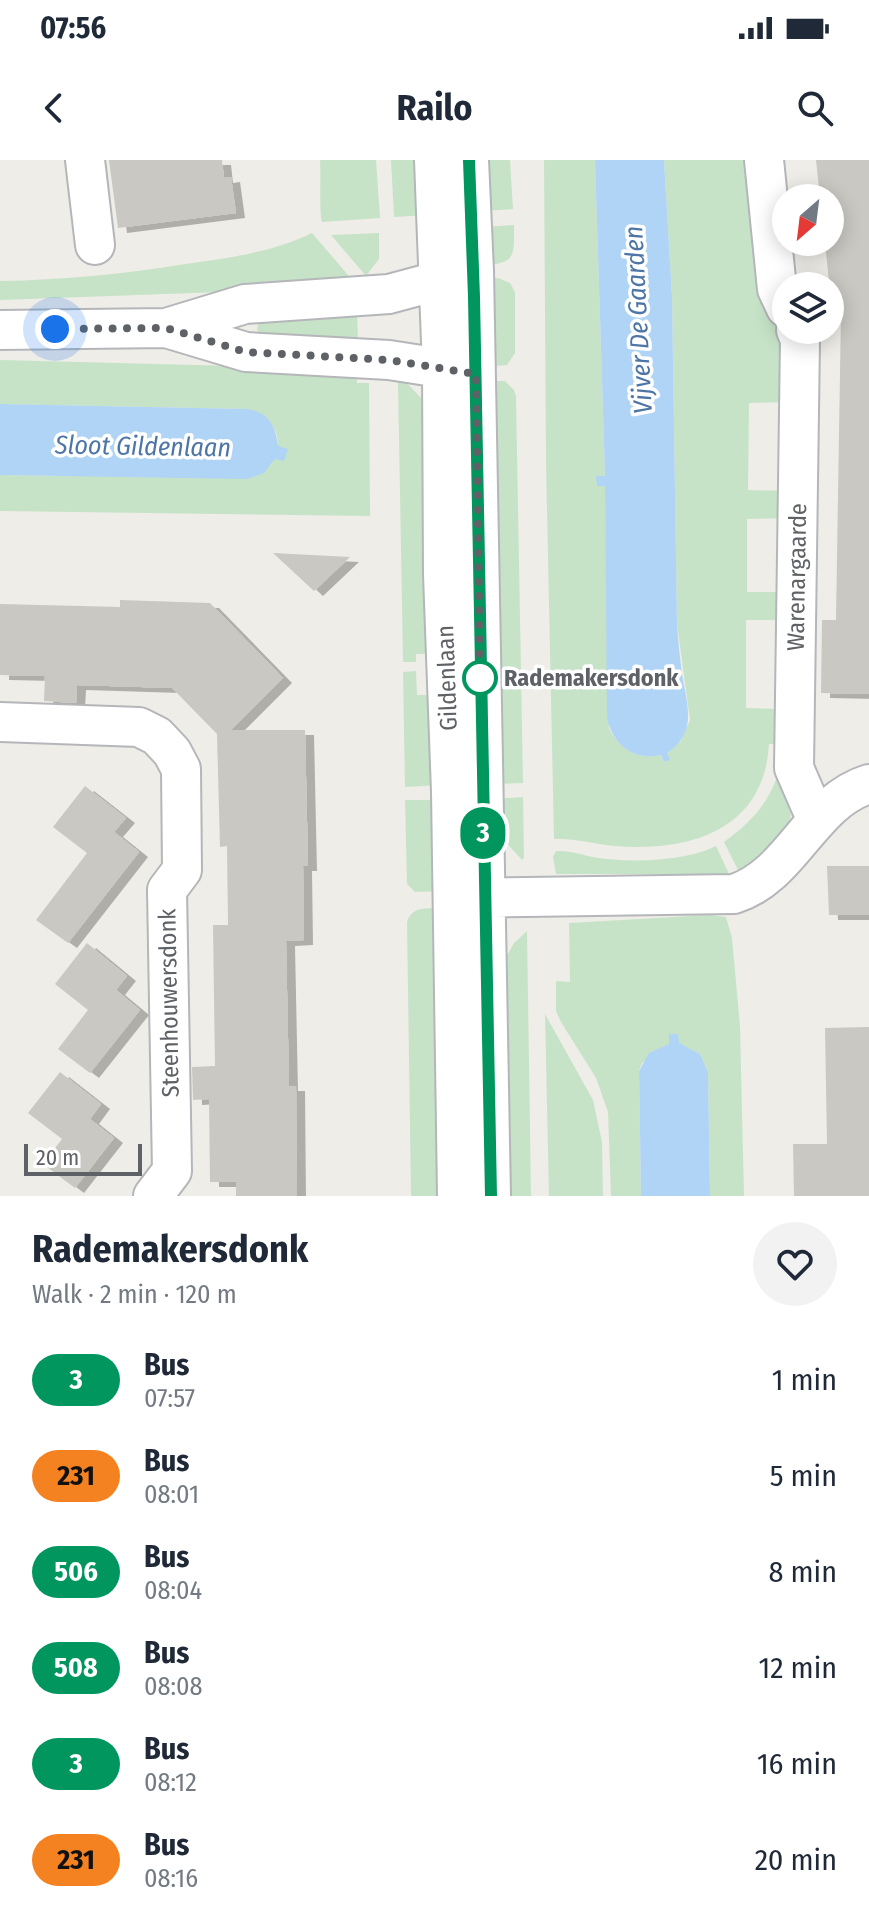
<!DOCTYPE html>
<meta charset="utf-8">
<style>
:root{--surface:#fff;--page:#f2f2f3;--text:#1f2937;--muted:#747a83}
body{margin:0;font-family:"Fira Sans Condensed",sans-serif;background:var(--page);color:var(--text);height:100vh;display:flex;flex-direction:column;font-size:30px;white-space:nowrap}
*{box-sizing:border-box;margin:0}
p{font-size:26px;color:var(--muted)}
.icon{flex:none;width:44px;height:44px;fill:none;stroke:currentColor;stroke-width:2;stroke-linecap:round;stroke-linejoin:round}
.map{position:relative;height:1036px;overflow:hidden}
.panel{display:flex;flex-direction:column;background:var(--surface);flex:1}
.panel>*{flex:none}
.badge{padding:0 16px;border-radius:26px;font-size:28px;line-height:52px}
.needle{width:52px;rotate:208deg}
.controls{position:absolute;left:772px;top:24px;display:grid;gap:16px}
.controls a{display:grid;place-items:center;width:72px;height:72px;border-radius:50%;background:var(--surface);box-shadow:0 4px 20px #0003;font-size:40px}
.scale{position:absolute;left:24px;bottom:20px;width:118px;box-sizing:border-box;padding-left:8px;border:4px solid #5e6165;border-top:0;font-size:22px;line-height:28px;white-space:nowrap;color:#5e6165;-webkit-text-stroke:6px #fff;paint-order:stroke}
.you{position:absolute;width:40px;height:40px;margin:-20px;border:6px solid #fff;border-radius:50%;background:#1a73e8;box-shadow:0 0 0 12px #1a73e833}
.map>.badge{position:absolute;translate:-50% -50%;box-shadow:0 0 0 4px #fff}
.round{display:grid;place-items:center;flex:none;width:84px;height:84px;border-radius:42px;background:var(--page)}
.head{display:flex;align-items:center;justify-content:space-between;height:136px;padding:0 32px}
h1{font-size:38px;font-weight:700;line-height:60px}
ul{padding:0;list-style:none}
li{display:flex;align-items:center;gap:24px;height:96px;padding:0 32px}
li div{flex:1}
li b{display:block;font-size:30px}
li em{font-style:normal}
li .badge{min-width:88px;font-weight:700;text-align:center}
.status{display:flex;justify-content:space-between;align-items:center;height:56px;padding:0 40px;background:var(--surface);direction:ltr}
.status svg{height:22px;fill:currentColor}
header{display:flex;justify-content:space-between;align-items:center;height:104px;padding:0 32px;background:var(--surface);font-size:36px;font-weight:700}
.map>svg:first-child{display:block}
.green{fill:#c6e3c8}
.water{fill:#b0d4f6}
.building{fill:#cac8c3;filter:url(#shadow)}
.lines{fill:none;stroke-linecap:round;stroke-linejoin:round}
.minor-casing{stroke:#b4b6ba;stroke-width:42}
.minor{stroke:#fff;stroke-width:38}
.line-casing{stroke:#fff;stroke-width:18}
.line{stroke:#00965e;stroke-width:12}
.walk{stroke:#5e6165;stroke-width:8;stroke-dasharray:0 14.4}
.stop-dot{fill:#fff;stroke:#00965e;stroke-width:4}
.labels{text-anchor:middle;stroke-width:7;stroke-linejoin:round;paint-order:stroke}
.street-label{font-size:24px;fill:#5e6165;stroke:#fff}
.stop-label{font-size:24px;font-weight:bold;fill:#5e6165;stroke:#fff;text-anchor:start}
.water-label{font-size:26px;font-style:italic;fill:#4d75a6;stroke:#fff}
</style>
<div class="status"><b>07:56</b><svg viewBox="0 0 49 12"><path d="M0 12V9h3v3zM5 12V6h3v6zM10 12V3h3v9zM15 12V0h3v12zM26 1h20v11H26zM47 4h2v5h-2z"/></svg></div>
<header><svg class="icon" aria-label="back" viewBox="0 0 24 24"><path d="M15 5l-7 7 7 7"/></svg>Railo<svg class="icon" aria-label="search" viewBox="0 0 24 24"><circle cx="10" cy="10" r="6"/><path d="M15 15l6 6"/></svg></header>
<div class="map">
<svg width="869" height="1036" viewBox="0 0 869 1036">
<defs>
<filter id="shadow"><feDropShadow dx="9" dy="5" stdDeviation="0" flood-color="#0004"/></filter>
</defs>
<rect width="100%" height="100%" fill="#efede7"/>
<path class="green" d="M320 0H376L380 58 322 62C319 52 321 15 320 0Z
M391 0H425L428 55 394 57Z
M479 0H510L513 49 482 51Z
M544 0H595L605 316H597V325H605L609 568C619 589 638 600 661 595L664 602 669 600 667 593 681 581 690 560 677 464 672 136 664 0H747L783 165 788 242 749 243 748 330 788 331V358L747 359V432H779L786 460H746V548L780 549 781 584H769C764 671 689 692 615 686 594 684 575 678 554 679L546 304Z
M514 65C514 94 517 104 484 105L482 67Z
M312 73 354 122 221 132 0 140V121C63 120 124 114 186 104 229 98 273 92 312 73Z
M379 73V99L366 116 331 75Z
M498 118 510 123 515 132V193L507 205 486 207 484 119Z
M357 155 358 178 355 180 260 175 257 169 259 162Z
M0 200 357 209V223H369L370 356 0 351V315L65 316 270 306C287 281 275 256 247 249L0 244Z
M402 218 425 242 438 494H416V502H403L398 222Z
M486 221H505L514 230 516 236 523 623 493 624Z
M416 511 417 535H428L429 543 438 544 441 625 405 627 403 512Z
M780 606 791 651 789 670 768 698 739 712 724 682C752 662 772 640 780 606Z
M523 637 524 698 522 700 503 679 493 639Z
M405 640H441L442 731 415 732 407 724Z
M716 686 729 714H556L553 697 556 691C571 690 584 696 599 698 631 703 687 701 716 686Z
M443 748 446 1036H411L407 762C412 745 428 749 443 748Z
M709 755 726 757 732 778 740 866 744 1036H710L708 912 700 894 678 883V874H669V884L642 903 639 911 641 1036H611L608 952 596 918 561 862 556 851V821L570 822 569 763Z
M527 771 531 1036H499L502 804 514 783Z
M545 854 593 940 602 982 603 1036H549Z"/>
<path class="water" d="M595 0H664L672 136 677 464C678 481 680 498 682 514 687 545 698 573 667 593L670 600 664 602 661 595C634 601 612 585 607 557L605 326H597L596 316H605Z
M0 244 247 249C268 252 276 266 278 286L288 289 284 301 275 299 264 313 247 319 0 315Z
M669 874H678L679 883 700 894 708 912 710 1036H641L639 911 649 893 669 884Z"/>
<path class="building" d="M109 0H222L224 18 231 17 236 53 118 68Z
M816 0H869V534L821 533 822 460H836L841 151 832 152 825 82H830V38H820Z
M273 393 350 397 314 431Z
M120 440 210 443 283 518 231 570H305L308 706H303L304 780 286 781 289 926H296L297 1036H236V1022H210L209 939 193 940 192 907 215 906 213 765H228L227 686 220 687 217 574 172 528 77 525 76 543 44 541 45 516 0 515V444L120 447Z
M85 626 126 658 114 672 139 692 68 783 36 760 87 693 53 667Z
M827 706H869V755H829Z
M87 783 127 816 116 830 140 850 90 913 58 889 88 850 55 824Z
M869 867V1036H794L793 984H827L825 868Z
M60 912 101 944 90 959 114 978 75 1028 43 1004 62 979 28 953Z"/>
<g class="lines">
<defs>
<path id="minor" d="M85 0 95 85
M434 0 442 208 443 414 451 632 457 1036
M469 0 474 111 491 1036
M764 0 777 129 786 148
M166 168 246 192 389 200 466 212
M0 170 166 168 245 144 389 134 463 114
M796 170 800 180 794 608 817 661
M0 562 139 567 157 576 172 592 181 609 182 710 167 730 172 1011 153 1036
M459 738 734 734C793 715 810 642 869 624"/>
</defs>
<use href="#minor" class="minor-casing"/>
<use href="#minor" class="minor"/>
</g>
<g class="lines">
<defs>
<path id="line" d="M469 0 474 137 491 1036"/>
</defs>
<use href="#line" class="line-casing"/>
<use href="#line" class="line"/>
<path class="walk" d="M55 169 166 168 246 192 389 200 476 214 480 518"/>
</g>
<circle class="stop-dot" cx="480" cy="518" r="16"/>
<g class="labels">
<g class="street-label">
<text transform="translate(797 417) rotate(-89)" y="8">Warenargaarde</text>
<text transform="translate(447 518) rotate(-92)" y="8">Gildenlaan</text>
<text transform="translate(169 843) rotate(-91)" y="8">Steenhouwersdonk</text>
</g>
<g class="stop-label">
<text x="504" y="526">Rademakersdonk</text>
</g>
<g class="water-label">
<text transform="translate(638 160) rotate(-93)" y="9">Vijver De Gaarden</text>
<text transform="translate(143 286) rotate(1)" y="9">Sloot Gildenlaan</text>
</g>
</g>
</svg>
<div class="controls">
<a><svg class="needle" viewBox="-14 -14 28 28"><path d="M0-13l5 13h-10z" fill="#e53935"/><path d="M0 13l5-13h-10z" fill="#747a83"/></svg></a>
<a><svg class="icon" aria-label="layers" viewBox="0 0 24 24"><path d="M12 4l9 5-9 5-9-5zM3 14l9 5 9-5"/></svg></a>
</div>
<div class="scale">20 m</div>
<div class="you" style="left:55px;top:169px"></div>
<b class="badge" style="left:483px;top:673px;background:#00965e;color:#fff">3</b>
</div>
<section class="panel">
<div class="head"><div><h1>Rademakersdonk</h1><p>Walk · 2 min · 120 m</p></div><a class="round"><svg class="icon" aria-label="heart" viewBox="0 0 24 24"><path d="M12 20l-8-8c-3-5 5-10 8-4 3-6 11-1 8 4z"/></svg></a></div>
<ul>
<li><span class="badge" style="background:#00965e;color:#fff">3</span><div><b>Bus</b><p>07:57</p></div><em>1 min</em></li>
<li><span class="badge" style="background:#f58220;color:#111">231</span><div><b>Bus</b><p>08:01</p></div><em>5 min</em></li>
<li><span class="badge" style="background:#00965e;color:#fff">506</span><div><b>Bus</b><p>08:04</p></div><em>8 min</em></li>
<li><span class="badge" style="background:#00965e;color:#fff">508</span><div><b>Bus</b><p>08:08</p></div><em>12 min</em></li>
<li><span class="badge" style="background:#00965e;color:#fff">3</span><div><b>Bus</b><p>08:12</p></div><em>16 min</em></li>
<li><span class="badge" style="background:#f58220;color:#111">231</span><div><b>Bus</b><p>08:16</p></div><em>20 min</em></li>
</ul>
</section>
